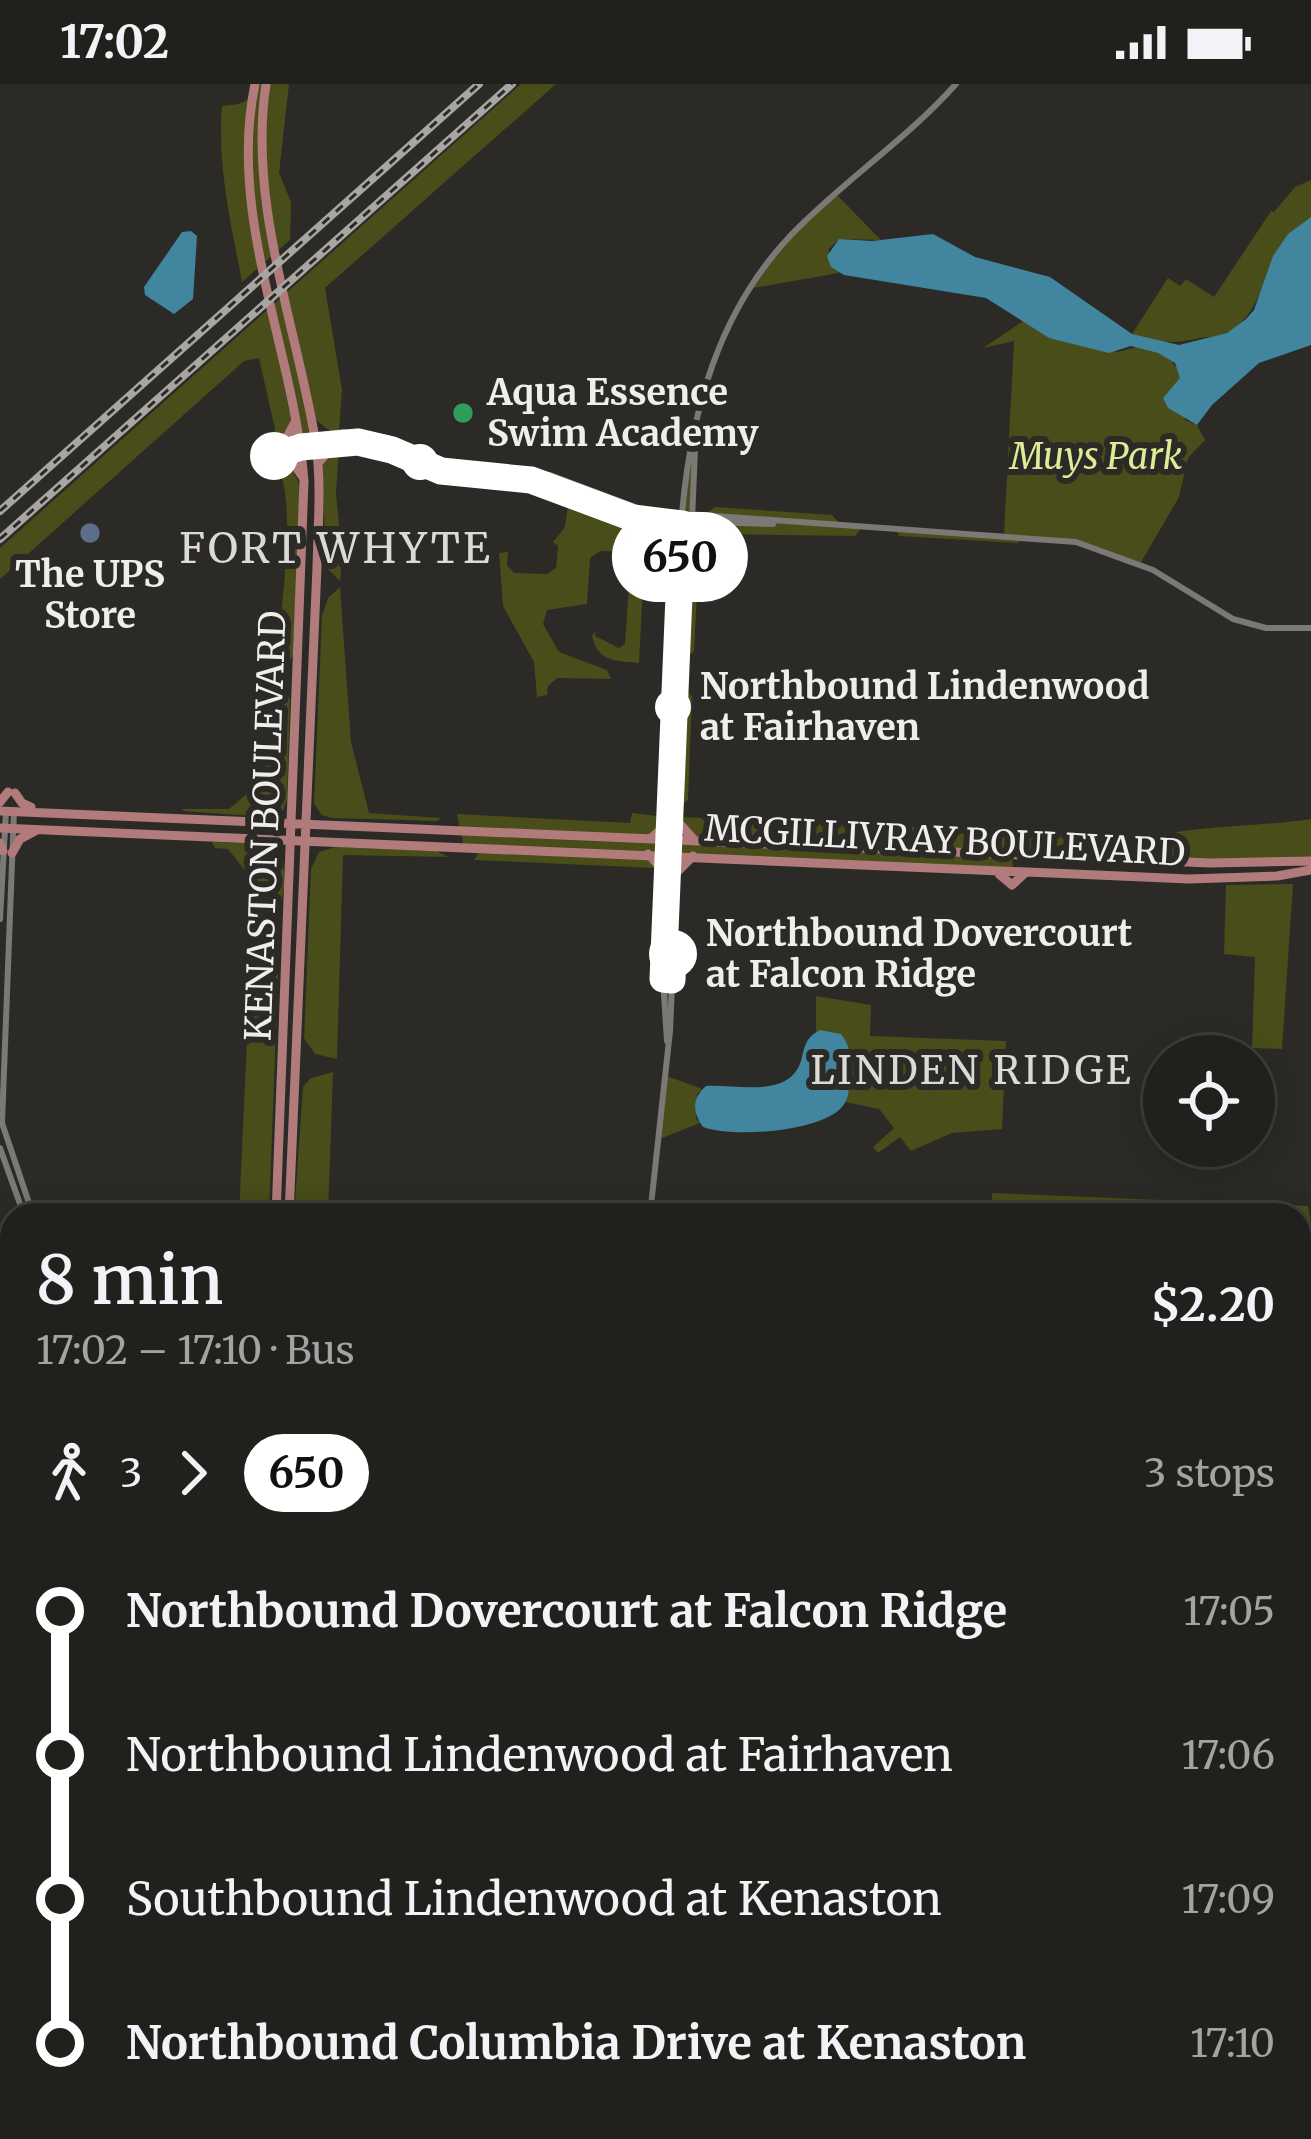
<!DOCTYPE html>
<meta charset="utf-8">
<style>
:root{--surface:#20201c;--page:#282825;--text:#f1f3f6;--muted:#a2a3a3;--line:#3d3e3b}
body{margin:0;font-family:Merriweather,serif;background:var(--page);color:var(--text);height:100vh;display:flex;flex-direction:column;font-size:45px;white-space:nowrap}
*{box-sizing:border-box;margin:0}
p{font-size:39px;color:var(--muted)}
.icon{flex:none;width:66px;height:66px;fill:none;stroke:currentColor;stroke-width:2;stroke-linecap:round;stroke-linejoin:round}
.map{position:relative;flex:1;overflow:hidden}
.drawer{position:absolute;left:0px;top:1119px;width:1311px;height:936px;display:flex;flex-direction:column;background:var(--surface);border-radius:36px 36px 0 0;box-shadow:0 6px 30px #0003,0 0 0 3px var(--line)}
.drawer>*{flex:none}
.badge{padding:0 24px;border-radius:39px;font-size:42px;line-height:78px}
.fabs{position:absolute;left:1143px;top:951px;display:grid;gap:24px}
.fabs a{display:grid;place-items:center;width:132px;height:132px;border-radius:50%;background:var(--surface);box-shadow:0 6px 30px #0003,0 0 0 3px var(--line);font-size:60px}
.map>.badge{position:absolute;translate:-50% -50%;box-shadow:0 0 0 6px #fff}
.legs{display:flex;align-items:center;gap:18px;height:132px;padding:0 36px;font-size:39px}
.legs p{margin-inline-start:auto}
.head{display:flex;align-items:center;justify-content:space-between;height:204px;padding:0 36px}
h1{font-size:66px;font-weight:600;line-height:90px}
ul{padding:0 36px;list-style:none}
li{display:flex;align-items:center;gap:42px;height:144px;font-size:45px}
li i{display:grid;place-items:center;width:18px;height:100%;margin:0 15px;background:currentColor}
li i::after{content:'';width:30px;height:30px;margin:-15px;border:9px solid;border-radius:50%;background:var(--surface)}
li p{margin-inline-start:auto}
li:first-child i{background:linear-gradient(#0000 50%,currentColor 0)}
li:last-child i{background:linear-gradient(currentColor 50%,#0000 0)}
.status{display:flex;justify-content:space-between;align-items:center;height:84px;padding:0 60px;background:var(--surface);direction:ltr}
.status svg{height:33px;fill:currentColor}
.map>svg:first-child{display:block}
.green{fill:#484d19}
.water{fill:#41859f}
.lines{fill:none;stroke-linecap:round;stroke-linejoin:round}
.stream{stroke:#41859f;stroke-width:3}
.tertiary{stroke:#7a7975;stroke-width:6}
.secondary{stroke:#7a7975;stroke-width:8}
.primary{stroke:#b17b7c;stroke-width:9}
.rail-casing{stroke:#a7a6a3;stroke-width:8}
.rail{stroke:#2b2a26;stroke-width:3;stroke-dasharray:9;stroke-linecap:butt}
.line-1-casing{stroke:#fff;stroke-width:27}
.line-1{stroke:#fff;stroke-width:18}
.leisure-dot{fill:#2e9e5b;stroke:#2b2a26;stroke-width:4.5}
.stop-1-dot{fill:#fff;stroke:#fff;stroke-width:6}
.service-dot{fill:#5c6f8a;stroke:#2b2a26;stroke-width:4.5}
.labels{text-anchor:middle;stroke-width:12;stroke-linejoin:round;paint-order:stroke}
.poi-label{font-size:36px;font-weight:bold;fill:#efeeeb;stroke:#2b2a26;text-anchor:start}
.park-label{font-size:36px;font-style:italic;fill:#dfeb96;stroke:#2b2a26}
.stop-label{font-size:36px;font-weight:bold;fill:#efeeeb;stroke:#2b2a26;text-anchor:start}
.street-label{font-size:36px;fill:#efeeeb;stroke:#2b2a26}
.neighbourhood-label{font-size:39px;letter-spacing:3px;fill:#dcdad6;stroke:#2b2a26}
.quarter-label{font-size:42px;letter-spacing:3px;fill:#dcdad6;stroke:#2b2a26}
</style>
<div class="status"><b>17:02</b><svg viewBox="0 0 49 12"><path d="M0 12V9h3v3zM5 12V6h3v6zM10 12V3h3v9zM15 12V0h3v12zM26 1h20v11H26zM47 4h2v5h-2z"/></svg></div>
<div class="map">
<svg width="1311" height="2055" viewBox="0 0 1311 2055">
<rect width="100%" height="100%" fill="#2b2a26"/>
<path class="green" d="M255 0H289L279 89 291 118 290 156 242 198C231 140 217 81 222 22 241 20 251 20 255 0Z
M521 0H556L325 204 342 306 339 348H331L312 333 314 351 300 354 277 268 291 334 285 351 270 360 275 345 259 274 244 277 0 495V464Z
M1311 96V133C1263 164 1268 232 1224 250 1215 254 1205 252 1196 255 1171 260 1157 259 1132 250L1168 194 1180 202 1186 195 1214 213 1271 127 1274 128 1295 103Z
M837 111 881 156 839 155 828 166 839 189 747 205 794 149Z
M1023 237 1049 254 1118 268 1140 262 1168 273 1180 288 1185 336 1197 341 1205 356 1188 374 1179 413 1140 480 1076 458 1026 452 1018 459 899 452 896 445 1004 450 1014 257 983 264Z
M692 357 693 430H706L715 423 832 431 843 443 862 444 855 452 714 450 705 440H692L690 483 698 489 694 567 686 574 684 605 692 612 688 716 679 723V733L1149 753C1202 741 1257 743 1311 735V777L1012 771 1013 788 678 772 670 947H665L668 771 649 770 658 780 654 784 474 776 481 765 464 763 457 730 630 739 632 729 657 732 661 725H669L663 717 667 612 674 606 676 573 668 568 672 460 681 453 682 440 691 439 692 431 682 430 688 363Z
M339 364 336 409 342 472 340 497 326 483 322 379Z
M275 377 290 380 300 402 293 571C287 583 281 587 266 586L268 579 276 581C279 533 300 415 275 377Z
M569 414 646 442 639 579C616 577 598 578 592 552L596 547 595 552 619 564 625 560 631 468 600 467 590 474 587 520 547 526 543 540 559 568 607 586 611 595 557 594 548 602 547 611 537 613 534 578 503 522 499 469 508 468 507 481 514 489 547 490 556 484 558 462 553 458 565 443Z
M340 503 351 658 369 729 441 734 437 737 332 734 322 731 314 720 322 532 328 514Z
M264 597 283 604 290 615 287 716 283 727 266 733 183 727 182 725H229L248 709 268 678 274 609 264 604Z
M212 758 266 760 278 766C288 784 286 817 273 833L252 837 255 799 228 765 215 764Z
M335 763 436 767 448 773 343 771 337 975 315 970 304 954 311 785 319 768Z
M1293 800 1282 965 1252 964 1255 873 1224 870 1226 801Z
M252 845 272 849 279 865 269 1131H239Z
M816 912 871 921 870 952 1006 957 1002 1045 952 1049 911 1067 900 1053 878 1069 873 1063 894 1044 879 1025 845 1018C854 991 856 940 816 948Z
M333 988 328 1131H294L303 1003 311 994Z
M664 991 702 1005 697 1010 696 1034 700 1039 657 1056Z
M992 1109 1308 1122 1311 1140 1299 1160V1131H991Z"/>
<path class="water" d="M1311 133V261L1259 279 1212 321 1197 341 1168 324 1163 314 1180 294 1175 279 1158 269 1131 262 1109 269 1049 254 986 214 844 191 831 183 827 172 839 155 872 157 933 150 975 173 1050 193 1132 250 1179 261 1227 249 1246 235 1254 226 1273 172 1288 150Z
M191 147 197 152 193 215 174 230 145 211 144 203 182 148Z
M820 946 841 950C850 962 851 971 850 986 849 998 851 1013 842 1023 820 1048 733 1054 703 1043 692 1028 692 1014 706 1002 736 1000 789 1015 801 977 805 962 805 954 820 946Z"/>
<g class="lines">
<path class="stream" d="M0 1756H12"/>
<path class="tertiary" d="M357 349 388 354 444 378 550 391 646 427 1076 458 1153 486 1233 535 1266 544H1311
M300 354 344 348
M302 363 368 359 441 387 548 400 645 436 773 440
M14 727 2 1039 33 1131
M678 772 695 365 692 357
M0 835 6 727
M667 957 663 895 682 430C691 328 718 228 791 151 843 97 906 56 956 0
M0 1064 24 1131
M650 1131 670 947 677 785
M0 1197 12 1201
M0 1205 12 1209
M1299 1214 1311 1216
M0 1617 12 1614
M1299 1662 1311 1674
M1299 1675 1311 1687
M476 2043 737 2055
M348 2055 379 2043
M882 2055 899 2046 910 2055"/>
<path class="secondary" d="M1299 1183 1311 1161
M1299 1205 1311 1182
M1032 2043V2055
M1044 2055V2043"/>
<path class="primary" d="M255 0C227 133 294 266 304 397L276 1131
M266 0C248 118 295 239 315 354 322 396 318 441 317 483L289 1131
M285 357 296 336
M312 357 359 349
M274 372 292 377 302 392
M318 379 335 359
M15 709 22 719 31 723
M0 718 8 708
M0 727 1210 779 1311 777
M679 739 695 757
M0 744 1189 795 1277 792 1311 786
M650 755 669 739
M0 759 3 767
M12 769 20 755 35 747
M648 770 667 790
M677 788 693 772
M999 790 1012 801 1025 789
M1299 1890 1311 1891
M1299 1903 1311 1904
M138 2055 149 2043
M158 2055 168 2043"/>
<defs>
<path id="rail" d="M0 427 479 0
M0 455 512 0"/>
</defs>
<use href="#rail" class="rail-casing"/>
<use href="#rail" class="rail"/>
</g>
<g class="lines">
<defs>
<path id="line-1" d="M274 372 301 363 358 358 392 366 441 387 531 396 633 434 682 440 663 895 672 896 673 870"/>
</defs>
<use href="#line-1" class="line-1-casing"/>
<use href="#line-1" class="line-1"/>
</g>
<circle class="leisure-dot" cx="463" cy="329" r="12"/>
<g class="stop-1-dot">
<circle cx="274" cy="372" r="21"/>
<circle cx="420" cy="378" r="15"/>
<circle cx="673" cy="623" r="15"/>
<circle cx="673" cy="870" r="21"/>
</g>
<circle class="service-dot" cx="90" cy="449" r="12"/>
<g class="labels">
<g class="poi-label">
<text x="487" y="321">Aqua Essence<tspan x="487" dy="41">Swim Academy</tspan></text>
<text x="90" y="503" text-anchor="middle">The UPS<tspan x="90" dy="41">Store</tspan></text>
</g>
<g class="park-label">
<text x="1096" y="385">Muys Park</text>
</g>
<g class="stop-label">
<text x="700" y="615">Northbound Lindenwood<tspan x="700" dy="41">at Fairhaven</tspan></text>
<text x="706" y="862">Northbound Dovercourt<tspan x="706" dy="41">at Falcon Ridge</tspan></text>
</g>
<g class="street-label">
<text transform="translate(265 742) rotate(-88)" y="13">KENASTON BOULEVARD</text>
<text transform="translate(945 756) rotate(3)" y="13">MCGILLIVRAY BOULEVARD</text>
</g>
<g class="neighbourhood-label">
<text x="972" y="1000">LINDEN RIDGE</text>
</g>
<g class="quarter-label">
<text x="336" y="479">FORT WHYTE</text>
</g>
</g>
</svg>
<div class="fabs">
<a><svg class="icon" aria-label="locate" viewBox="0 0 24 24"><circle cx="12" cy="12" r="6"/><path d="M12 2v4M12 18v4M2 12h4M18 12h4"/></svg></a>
</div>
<b class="badge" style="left:680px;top:473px;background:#fff;color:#111">650</b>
<section class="drawer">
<div class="head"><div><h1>8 min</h1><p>17:02 – 17:10 · Bus</p></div><b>$2.20</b></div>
<div class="legs"><svg class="icon" aria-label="walk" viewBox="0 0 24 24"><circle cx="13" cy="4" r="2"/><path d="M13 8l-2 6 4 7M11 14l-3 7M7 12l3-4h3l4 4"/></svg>3<svg class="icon" aria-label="forward" viewBox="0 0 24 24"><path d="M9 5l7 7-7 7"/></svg><b class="badge" style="background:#fff;color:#111">650</b><p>3 stops</p></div>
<ul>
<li><i style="color:#fff"></i><b>Northbound Dovercourt at Falcon Ridge</b><p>17:05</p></li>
<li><i style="color:#fff"></i><span>Northbound Lindenwood at Fairhaven</span><p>17:06</p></li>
<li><i style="color:#fff"></i><span>Southbound Lindenwood at Kenaston</span><p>17:09</p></li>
<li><i style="color:#fff"></i><b>Northbound Columbia Drive at Kenaston</b><p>17:10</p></li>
</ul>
</section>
</div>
